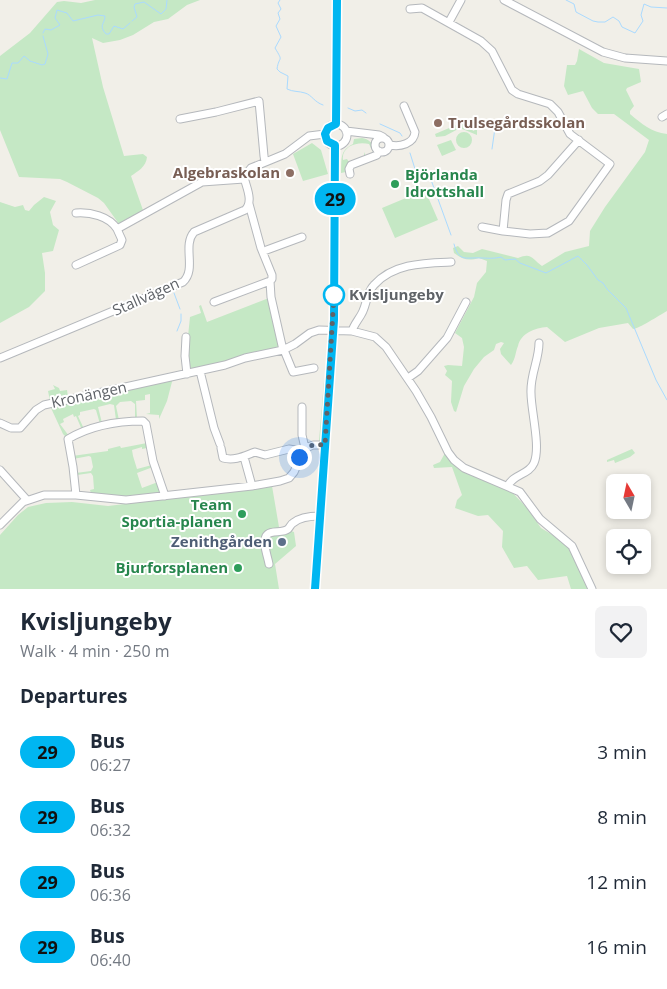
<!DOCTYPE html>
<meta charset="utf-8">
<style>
:root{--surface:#fff;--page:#f2f2f3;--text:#1f2937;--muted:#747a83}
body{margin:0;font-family:"Open Sans",sans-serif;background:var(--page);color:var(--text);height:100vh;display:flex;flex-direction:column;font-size:19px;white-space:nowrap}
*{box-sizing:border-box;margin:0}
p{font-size:16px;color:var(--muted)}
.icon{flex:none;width:28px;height:28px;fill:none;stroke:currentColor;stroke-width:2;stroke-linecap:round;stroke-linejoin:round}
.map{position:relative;height:589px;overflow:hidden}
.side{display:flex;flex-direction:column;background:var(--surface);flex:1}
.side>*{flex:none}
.badge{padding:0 10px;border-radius:16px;font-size:18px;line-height:32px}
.needle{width:32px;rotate:351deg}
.controls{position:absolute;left:606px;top:474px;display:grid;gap:10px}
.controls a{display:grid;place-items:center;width:45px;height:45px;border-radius:8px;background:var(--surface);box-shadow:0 2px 8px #0003;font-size:25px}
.you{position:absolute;width:25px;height:25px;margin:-12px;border:4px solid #fff;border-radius:50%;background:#1a73e8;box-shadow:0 0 0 8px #1a73e833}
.map>.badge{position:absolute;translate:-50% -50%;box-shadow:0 0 0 2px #fff}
h2{padding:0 20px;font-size:19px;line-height:45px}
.round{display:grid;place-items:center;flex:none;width:52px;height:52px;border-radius:8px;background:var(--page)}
.summary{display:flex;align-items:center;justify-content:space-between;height:85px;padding:0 20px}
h1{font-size:24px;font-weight:700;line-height:38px}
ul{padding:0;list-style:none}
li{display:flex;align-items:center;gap:15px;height:65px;padding:0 20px}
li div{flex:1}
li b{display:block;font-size:19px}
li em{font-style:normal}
li .badge{min-width:55px;font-weight:700;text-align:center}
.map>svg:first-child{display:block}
.green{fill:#c5e8c5}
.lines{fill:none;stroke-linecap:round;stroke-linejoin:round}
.stream{stroke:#aadaff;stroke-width:1}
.minor-casing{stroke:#b5b8bc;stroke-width:9}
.minor{stroke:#fff;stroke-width:7}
.line-casing{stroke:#fff;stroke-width:11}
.line{stroke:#00b6f1;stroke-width:8}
.walk{stroke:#5f6368;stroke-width:5;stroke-dasharray:0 9}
.education-dot{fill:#8d6e63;stroke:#fff;stroke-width:2}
.leisure-dot{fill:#2e9e5b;stroke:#fff;stroke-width:2}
.stop-dot{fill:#fff;stroke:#00b6f1;stroke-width:2.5}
.service-dot{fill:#5c6f8a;stroke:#fff;stroke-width:2}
.labels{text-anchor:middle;stroke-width:4;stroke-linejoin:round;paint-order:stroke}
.education-label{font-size:15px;font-weight:bold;fill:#785e54;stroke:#fff;text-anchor:start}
.leisure-label{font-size:15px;font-weight:bold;fill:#27864d;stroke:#fff;text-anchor:end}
.stop-label{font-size:15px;font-weight:bold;fill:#5f6368;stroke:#fff;text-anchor:start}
.street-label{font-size:15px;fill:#5f6368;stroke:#fff}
.service-label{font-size:15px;font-weight:bold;fill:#4e5e75;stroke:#fff;text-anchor:end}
</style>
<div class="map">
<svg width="667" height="589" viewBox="0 0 667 589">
<rect width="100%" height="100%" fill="#f1efe8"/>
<path class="green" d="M95 0H200L187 5 168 19 154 22 133 35 120 40 103 43 92 38 103 87 124 156 143 154 147 157C146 167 138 171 131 176L144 213 119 224 104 203 98 198 67 182 60 179 19 177 0 130V56L30 33 57 2 64 1 81 3Z
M579 49 604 63 639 69 641 82 627 88 626 90 634 106 630 111V114C642 124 651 132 667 134V311C658 316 640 328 633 329L628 323 599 328 565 342 547 327C535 328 521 333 518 346 515 353 516 358 511 365L501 354 500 349 504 343 501 342 496 344 494 350 484 357 474 369 464 386 456 412 454 411 451 402 452 381 445 375 447 371 444 366 448 365 462 366 464 347 462 338 455 333 474 297 477 283 486 272 487 261 479 258C469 261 463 260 454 253L453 248 458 246 464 252 473 253 482 249 518 258C532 252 532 259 542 266L565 252 589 246 590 231 605 207 645 152 649 140 614 114H598L592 108 583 91 568 95 564 86 567 65H575L577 61Z
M468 120 473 131 477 129V135L460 128 445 136 436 137 435 134Z
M456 140a8 8 0 1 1 16 0a8 8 0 1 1-16 0Z
M362 138C369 139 376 145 374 153L370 154 373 152 369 144C358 141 341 146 343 160L347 159 349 162 364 156V152L366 157 347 165 345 168 346 172 341 173C342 159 339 151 353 144L354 139Z
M451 140 456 150 442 156 437 145Z
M312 143 321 150 328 174 303 181 293 154Z
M425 190 438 220 395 238 382 208Z
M44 197 56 201 50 212 53 225 59 230 53 251 42 253 45 273V291L29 307 0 323V202L15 207 23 205 25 210 29 211 34 205Z
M269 298 279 341 278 349 196 370 189 368 187 346 190 317 201 313 199 306 201 305 207 322Z
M327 372 322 440 319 441 324 381Z
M173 378 167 401 159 419V415L146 414 150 413V394L145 395V400L136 401 137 418 135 419V404L131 401 120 402 116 406 119 420H116L114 405 110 404 98 407 102 423 100 424 96 410 94 409 80 412V415L78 416 84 429 82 430 76 416 74 417 73 414 63 419 64 422 60 424 69 436 66 437 63 434 51 408Z
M53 385 59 388 60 391 67 390 68 397 50 401 48 391 55 389Z
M147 443V448L142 449V447L132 450 133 456 137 469 152 465 153 467 137 473 142 488 158 482 161 492 159 494C135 497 115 498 91 493L90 490 94 489 93 476 91 473 77 475 76 473 91 471 93 467 91 457 89 456 73 459 72 456 108 451V449L120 446 121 448Z
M632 449 635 453 630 457 615 463 614 460 607 462V460Z
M445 453 457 468 508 488 527 508 541 528 561 540 571 550 589 589H571L567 576 538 580 527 566 514 568 502 547 503 531 488 515 478 516 455 508 457 500 462 495 452 467 434 468 433 465 440 462Z
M272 486 279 527 294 532 296 546 275 564 279 589H0V535L18 515 28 507 46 503 72 502 108 506Z"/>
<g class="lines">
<path class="stream" d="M280 0 278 3 281 9 278 13 280 19 276 26 281 37 275 48C284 63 279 55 277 69L280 72 288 76 287 89C293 92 299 91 305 93 312 95 314 102 323 105
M566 0 574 4 576 12 593 21 598 22H605L613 17 619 21 622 27 635 33 643 21 641 15 644 4 651 7 667 8
M132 21 137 17 134 7 135 4 144 2 161 14 166 9 167 0
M43 33 45 29 51 30 60 25 55 18 57 10 67 13 73 21 98 15 105 16C105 24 98 25 106 34H109L114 26 123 29 130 23
M0 78 7 79 12 63H18L24 56 30 61 42 65 45 64 48 54 43 36
M348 108 355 111 362 110 366 113
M380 124 400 133 402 136
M492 149 496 121
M410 153 415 169 421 173
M430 177 451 235
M454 244C459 263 466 257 481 258 489 258 492 259 501 257L505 260 515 259 520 263 546 273 578 256 587 265 598 280 603 283 607 289 626 308 656 380 667 400
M174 293 180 309
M177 331 181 321V314"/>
<defs>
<path id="minor" d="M504 0 603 52 625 58 667 61
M410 9 422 8 481 41 492 51 512 90 518 94 550 104 558 112 570 134 610 164 569 221 548 233 530 234 503 231 506 200 508 194 540 181 548 175 579 140
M449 22 461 0
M662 117 667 114
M180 119 216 112 259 101 264 156 265 162
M336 124 337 0
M325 135a11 11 0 1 1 22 0a11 11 0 1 1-22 0Z
M346 131 379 135 383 137
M375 145a7 7 0 1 1 14 0a7 7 0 1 1-14 0Z
M390 145C400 147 414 144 415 132L404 106
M350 174 349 169 351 165 377 155 379 151
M249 204 261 248 272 275V279L270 281 271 297 283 350
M76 213C90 212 109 216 117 229
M482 227 503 231
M264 251 302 237
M76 265 120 245 122 240 117 229 202 182 244 179
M214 302 270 281
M352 331C354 324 360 318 363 311 367 302 367 292 374 285 393 263 425 263 451 262
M186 337 185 356 187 374
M284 350 293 372 314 368
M0 358 183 282C197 269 182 246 194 232L245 210C254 201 246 187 244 177L251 168 285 154 309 136 325 134
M200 371 214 428 220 444
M408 378 418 371 447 338 466 302
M302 407V435L305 448
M0 423 11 428H20L36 410 44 405 225 365 245 358 283 350 295 344 310 333 319 330 352 331 375 337 386 347 416 391 431 417 448 452 454 460 464 468 520 492 540 519 572 546 592 589
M221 448 223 458C235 461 244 456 255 452L265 455 289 449 302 451
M244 457 252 486
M0 470 27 500
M508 486C513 474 529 475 534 463 541 447 531 411 531 393 530 375 539 360 539 343
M76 495 73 467 68 439C90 426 117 421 143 421L146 424 153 461 165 496
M0 525 23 502 44 495H76L126 500 252 486 280 481 289 478 294 472 304 449 313 445H325
M269 564C268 557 262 543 266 536 270 529 282 534 288 529 290 527 291 524 293 523 300 517 311 516 320 516
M315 589 334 320 335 145"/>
</defs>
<use href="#minor" class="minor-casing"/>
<use href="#minor" class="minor"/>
</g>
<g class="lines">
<defs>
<path id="line" d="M315 589 334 320 335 145 327 141 325 134 328 128 336 124 337 0"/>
</defs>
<use href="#line" class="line-casing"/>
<use href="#line" class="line"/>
<path class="walk" d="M299 457C304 445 313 444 325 445L334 295"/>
</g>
<g class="education-dot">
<circle cx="438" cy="123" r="5"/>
<circle cx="290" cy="173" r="5"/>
</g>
<g class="leisure-dot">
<circle cx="395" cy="184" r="5"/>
<circle cx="242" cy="514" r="5"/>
<circle cx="238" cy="568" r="5"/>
</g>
<circle class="stop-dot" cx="334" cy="295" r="10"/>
<circle class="service-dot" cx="282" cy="542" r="5"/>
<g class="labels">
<g class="education-label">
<text x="448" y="128">Trulsegårdsskolan</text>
<text x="280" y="178" text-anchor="end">Algebraskolan</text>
</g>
<g class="leisure-label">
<text x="405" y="180" text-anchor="start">Björlanda<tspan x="405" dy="17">Idrottshall</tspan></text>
<text x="232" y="510">Team<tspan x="232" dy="17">Sportia-planen</tspan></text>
<text x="228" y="573">Bjurforsplanen</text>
</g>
<g class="stop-label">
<text x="349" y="300">Kvisljungeby</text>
</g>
<g class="street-label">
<text transform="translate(146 297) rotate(-24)" y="5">Stallvägen</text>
<text transform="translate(89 395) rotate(-12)" y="5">Kronängen</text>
</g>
<g class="service-label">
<text x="272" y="547">Zenithgården</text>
</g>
</g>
</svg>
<div class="controls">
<a><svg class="needle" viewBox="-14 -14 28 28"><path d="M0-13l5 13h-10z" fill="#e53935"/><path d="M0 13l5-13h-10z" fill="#747a83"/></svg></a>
<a><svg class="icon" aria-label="locate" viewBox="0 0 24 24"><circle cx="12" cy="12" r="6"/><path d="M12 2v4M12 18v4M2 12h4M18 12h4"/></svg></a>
</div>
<div class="you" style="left:299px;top:457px"></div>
<b class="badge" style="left:335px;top:199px;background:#00b6f1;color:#111">29</b>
</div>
<section class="side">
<div class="summary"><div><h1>Kvisljungeby</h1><p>Walk · 4 min · 250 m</p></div><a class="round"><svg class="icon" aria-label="heart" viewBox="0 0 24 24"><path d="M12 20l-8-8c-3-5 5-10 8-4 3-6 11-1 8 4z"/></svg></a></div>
<h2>Departures</h2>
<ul>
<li><span class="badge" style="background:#00b6f1;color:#111">29</span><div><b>Bus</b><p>06:27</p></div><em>3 min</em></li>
<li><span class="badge" style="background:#00b6f1;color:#111">29</span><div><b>Bus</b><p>06:32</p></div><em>8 min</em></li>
<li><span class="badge" style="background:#00b6f1;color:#111">29</span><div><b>Bus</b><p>06:36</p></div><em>12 min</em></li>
<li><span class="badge" style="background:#00b6f1;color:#111">29</span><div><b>Bus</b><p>06:40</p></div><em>16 min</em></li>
</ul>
</section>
